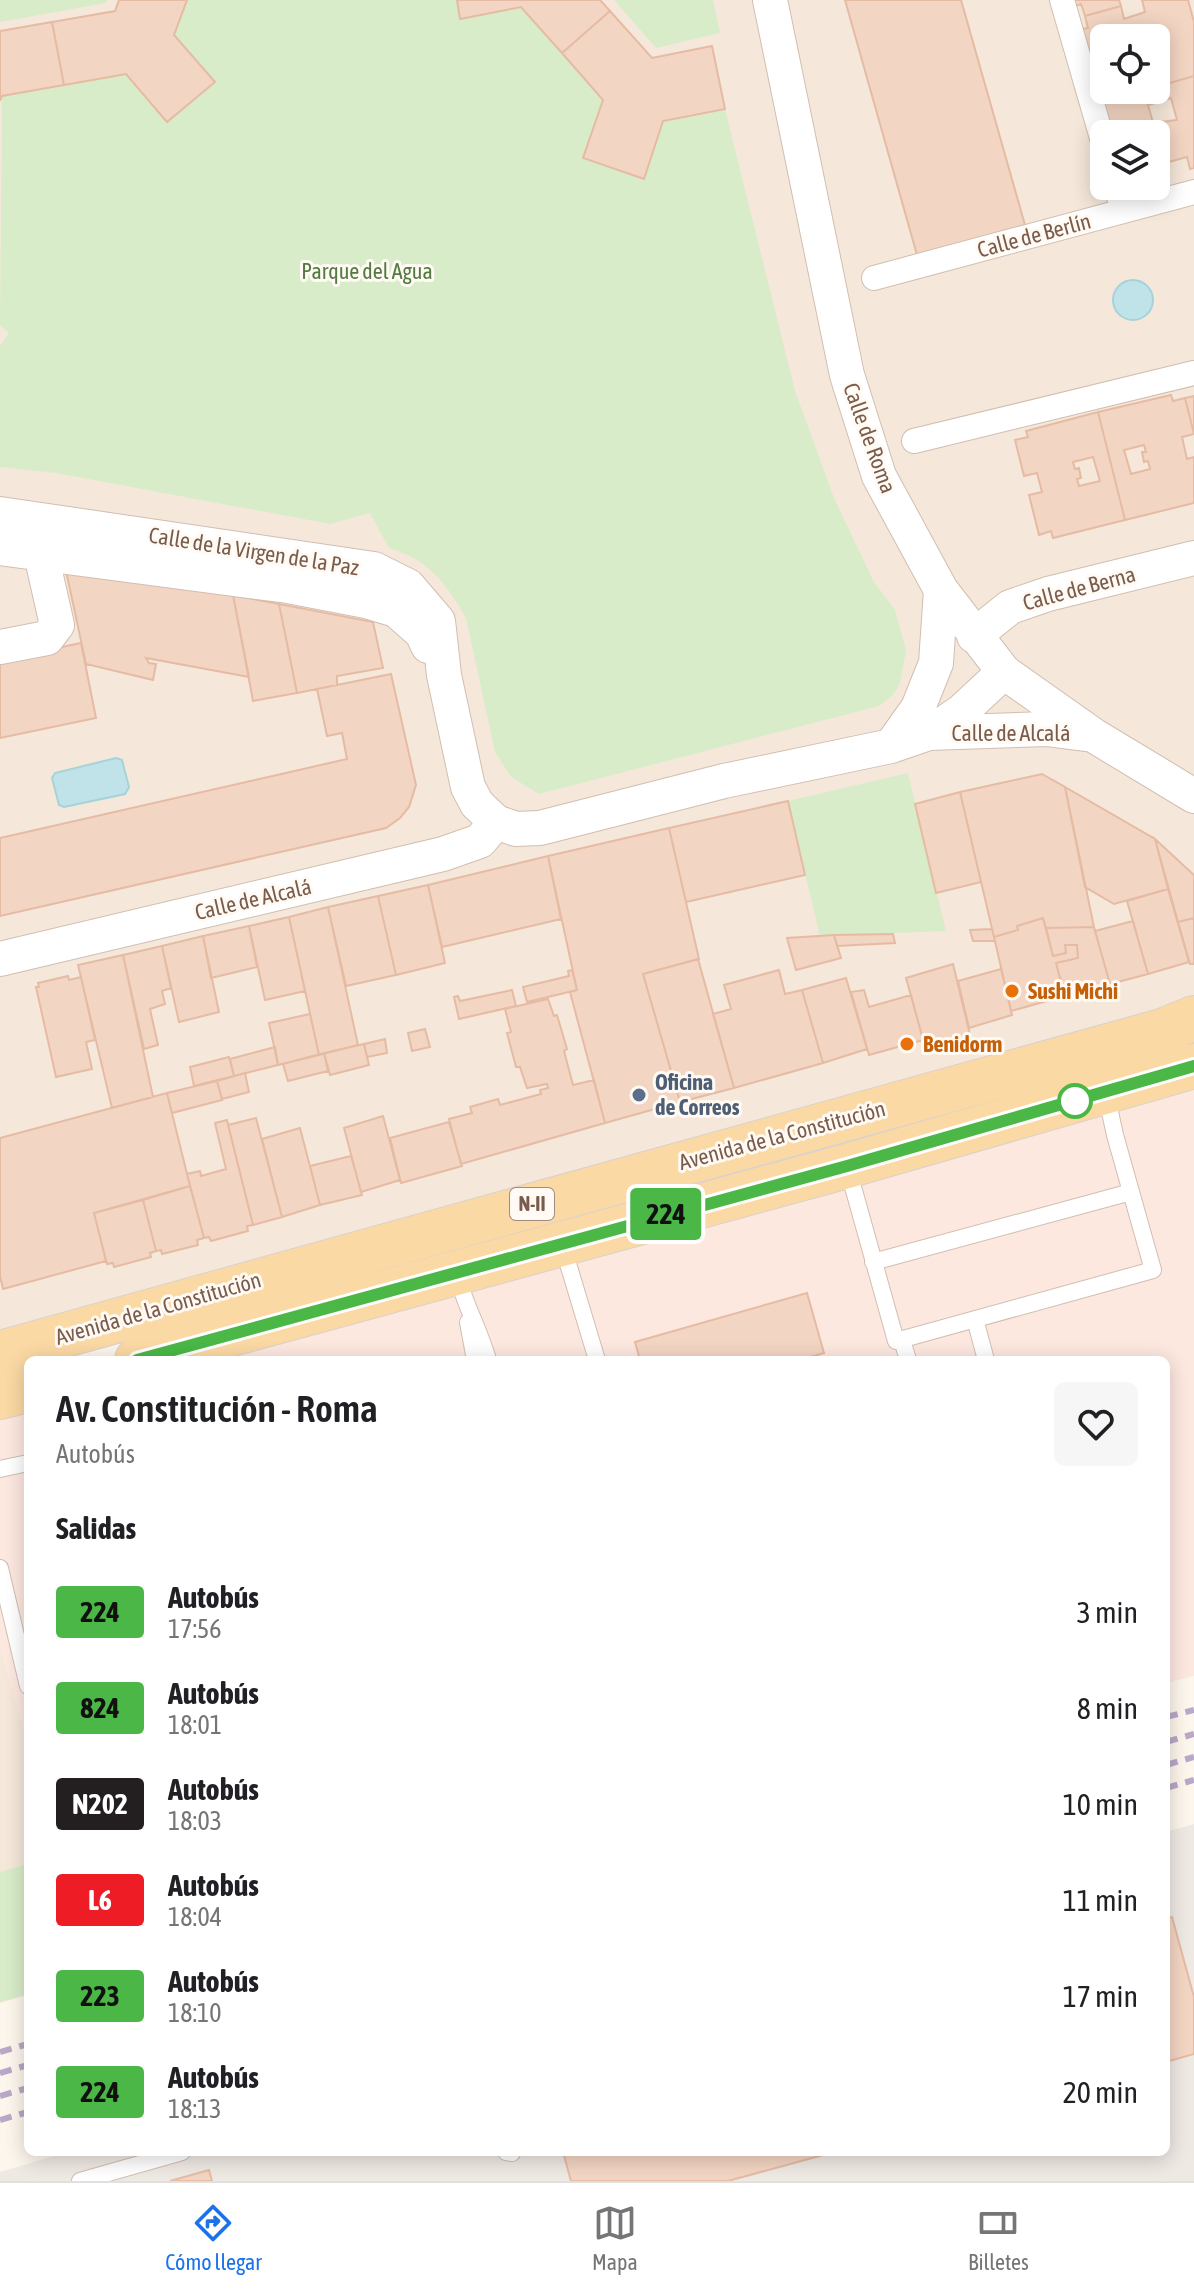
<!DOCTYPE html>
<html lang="es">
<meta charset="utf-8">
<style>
:root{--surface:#fff;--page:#f6f6f6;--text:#202124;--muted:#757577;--line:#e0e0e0;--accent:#1a73e8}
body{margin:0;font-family:"Asap Condensed",sans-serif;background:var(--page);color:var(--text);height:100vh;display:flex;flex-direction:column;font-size:30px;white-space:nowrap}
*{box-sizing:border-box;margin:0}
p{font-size:26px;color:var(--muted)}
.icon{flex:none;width:44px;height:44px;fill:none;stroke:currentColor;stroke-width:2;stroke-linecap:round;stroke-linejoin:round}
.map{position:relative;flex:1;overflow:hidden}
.side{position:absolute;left:24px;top:1356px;width:1146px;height:800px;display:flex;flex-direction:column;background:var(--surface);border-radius:12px;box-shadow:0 4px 20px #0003}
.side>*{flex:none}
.badge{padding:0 16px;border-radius:6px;font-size:28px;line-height:52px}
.buttons{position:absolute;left:1090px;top:24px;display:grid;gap:16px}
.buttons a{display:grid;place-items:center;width:80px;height:80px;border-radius:12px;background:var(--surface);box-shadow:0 4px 20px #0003;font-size:40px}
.map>.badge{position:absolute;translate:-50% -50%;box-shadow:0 0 0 4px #fff}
h2{padding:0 32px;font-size:30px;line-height:72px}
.round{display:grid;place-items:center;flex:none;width:84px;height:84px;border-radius:12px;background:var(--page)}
.head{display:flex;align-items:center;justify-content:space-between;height:136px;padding:0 32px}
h1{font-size:38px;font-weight:600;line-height:60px}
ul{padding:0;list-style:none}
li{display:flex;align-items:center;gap:24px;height:96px;padding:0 32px}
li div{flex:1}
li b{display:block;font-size:30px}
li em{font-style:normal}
li .badge{min-width:88px;font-weight:700;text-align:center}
.tabs{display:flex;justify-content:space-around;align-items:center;height:112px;border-top:2px solid var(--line);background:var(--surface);font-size:22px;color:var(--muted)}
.tabs a{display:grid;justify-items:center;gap:4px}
.tabs .selected{color:var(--accent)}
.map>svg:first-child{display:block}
.residential{fill:#f5e8da;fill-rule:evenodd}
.commercial{fill:#fde8e0}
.industrial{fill:#efe9e4}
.green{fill:#d8ecc9}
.water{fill:#bfe3e8;stroke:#a5d3da;stroke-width:2}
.building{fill:#f3d5c3;stroke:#e6bba3;stroke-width:2;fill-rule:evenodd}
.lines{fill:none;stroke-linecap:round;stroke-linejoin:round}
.service-casing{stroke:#d1beb0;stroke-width:18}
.pedestrian-casing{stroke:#d1beb0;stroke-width:26}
.minor-casing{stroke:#d1beb0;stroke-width:36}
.primary-casing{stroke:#dad1cd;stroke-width:46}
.service{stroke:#fff;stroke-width:16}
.pedestrian{stroke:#fff;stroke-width:24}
.minor{stroke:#fff;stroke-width:34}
.primary{stroke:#fbd9a5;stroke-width:44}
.rail{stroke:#b9a8c9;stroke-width:6;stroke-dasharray:12 8;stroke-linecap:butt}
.line-casing{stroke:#fff;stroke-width:18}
.line{stroke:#4ab747;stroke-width:12}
.food-dot{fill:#e8710a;stroke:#fffaf3;stroke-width:3}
.service-dot{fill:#5c6f8a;stroke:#fffaf3;stroke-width:3}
.stop-dot{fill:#fff;stroke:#4ab747;stroke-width:4}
.labels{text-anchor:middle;stroke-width:6;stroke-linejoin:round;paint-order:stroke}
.shield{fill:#fffaf3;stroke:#a28b7f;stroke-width:2}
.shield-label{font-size:20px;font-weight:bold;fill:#7a5c4d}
.street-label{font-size:22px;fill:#7a5c4d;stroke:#fffaf3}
.park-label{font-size:22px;fill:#537a41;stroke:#fffaf3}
.food-label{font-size:22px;font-weight:bold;fill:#c56008;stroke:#fffaf3;text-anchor:start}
.service-label{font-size:22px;font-weight:bold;fill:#4e5e75;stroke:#fffaf3;text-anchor:start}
</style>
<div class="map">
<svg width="1194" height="2181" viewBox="0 0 1194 2181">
<rect width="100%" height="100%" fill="#fdf6ec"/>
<path class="residential" d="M0 0H1194V1018L0 1353ZM1104 38H1156V90H1104ZM1104 134H1156V186H1104Z
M0 1646 28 1741V1995L0 2003Z"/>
<path class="commercial" d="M1194 1066V1676L1166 1683V1360H137Z
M28 1390V1741L0 1646V1397Z"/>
<path class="industrial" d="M1194 1824V2181H0V2172L68 2152H1166V1832Z"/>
<path class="green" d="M0 0H107L106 3 0 22Z
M187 0H457L461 19 521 7 603 100 584 159 644 179 663 121 725 109 795 391 834 498 874 582 895 610 906 650 900 683 893 695 879 706 539 794 511 777 495 752 466 618C446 583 429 560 389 548L370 513 330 524 56 473 0 467V346L9 333 0 325 2 96 126 74 167 122 215 82 174 35Z
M614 0H713L720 33 656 48Z
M908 773 946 931 820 936 788 801Z
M28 1864V1994L0 2002V1872Z"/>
<path class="water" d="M1113 300a20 20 0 1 1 40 0a20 20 0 1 1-40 0Z
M116 758 122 760 129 787 125 794 64 807 59 805 52 778 55 773Z"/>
<path class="building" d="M119 0H187L174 35 215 82 167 122 126 74 64 85 52 22 115 11Z
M457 0H600L610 11 562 53 521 7 460 19Z
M845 0H961L1025 225 917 255Z
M1074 0H1119L1121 6 1085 16 1081 4 1075 6Z
M1142 0H1188L1194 22V76L1156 87V71L1163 69 1156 49V38H1104V90H1146L1103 102 1092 65 1098 63 1093 49 1088 50 1082 29 1088 28 1085 16 1121 6 1124 19 1145 12Z
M610 11 652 58 712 46 725 109 663 121 644 179 583 158 603 100 562 53Z
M52 22 64 85 2 96 0 101V31Z
M1194 76V168L1190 169 1187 157 1165 163 1169 175 1156 179V134H1111L1103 102 1146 90H1156V87ZM1171 98 1177 120 1161 122V124L1154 126 1148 105Z
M1171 395 1173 401 1185 398 1194 434 1182 437 1187 459 1194 457V503L1125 520 1098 412ZM1144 445 1146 452H1142L1144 462 1148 461 1150 469 1131 474 1124 450Z
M1194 396V434L1185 398Z
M1098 412 1125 520 1053 538 1051 531 1039 535 1029 495 1042 492 1037 473 1024 476 1015 440 1028 437 1026 431ZM1093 457 1100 481 1079 486 1077 479 1081 478 1079 468 1075 469 1073 462Z
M66 571 233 595 249 677 146 658 149 663 156 664 153 680 86 664Z
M233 595 279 604 297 693 253 701Z
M279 604 373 622 383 668 337 676V685L297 693Z
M81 643 96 718 0 738V660Z
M391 674 416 785 409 807 400 818 386 828 0 916V838L347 759 342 733 327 736 317 689Z
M1042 774 1065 787 1094 927 1046 928 1043 918 1017 926 1018 930 994 937 960 792Z
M1065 787 1155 839 1168 889 1114 904 1085 887Z
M960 792 981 882 936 893 915 804Z
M788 801 805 875 686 902 669 828Z
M669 828 699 959 643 974 680 1102 605 1123 570 992 577 990 548 856Z
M1155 839 1194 875V918L1178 922Z
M548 856 561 919 442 947 428 885Z
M428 885 445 963 396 975 378 896Z
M1168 889 1189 962 1148 974 1127 901Z
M378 896 396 975 346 986 328 907Z
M328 907 358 1045 319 1055 289 917Z
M289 917 305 991 265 1000 249 926Z
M1043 918 1053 956 1066 953 1065 945H1077L1078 958 1056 963 1065 996 1011 1011 994 937 1018 930 1017 926Z
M1194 918V964H1190L1178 922Z
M1133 921 1148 974 1110 984 1095 931Z
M249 926 257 967 211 978 203 936Z
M1094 927 1111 988 1066 1001 1056 963 1078 958 1077 945H1065L1066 953 1053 956 1046 928Z
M992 929 995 941H973L970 930Z
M893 934 895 943 837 946 834 935Z
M834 935 841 958 796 970 787 938Z
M203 936 219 1012 179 1022 162 946Z
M162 946 171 988 162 991 165 1004 150 1009 158 1045 144 1049 123 955Z
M123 955 153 1097 112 1108 78 965Z
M698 959 734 1088 680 1102 643 974Z
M953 964 971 1039 926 1050 906 978Z
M1001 969 1012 1015 969 1028 958 981Z
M572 970 577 990 527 1002 523 987 569 976 568 971Z
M779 970 785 994 802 990 823 1063 734 1088 713 1014 731 1009 724 985Z
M68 976 69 980 81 977 95 1040 86 1042 92 1069 56 1077 36 987H39L38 983Z
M846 978 867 1049 823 1063 802 990Z
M512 990 516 1006 459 1019 454 997 458 996 460 1001Z
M864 990 869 1007 911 995 923 1040 869 1055 851 992Z
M548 999 554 1016 557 1015 567 1049 564 1051 573 1085 594 1080 605 1123 461 1164 449 1119 472 1113 470 1107 498 1099 500 1105 541 1094 540 1090 548 1088 547 1084 527 1088 520 1067H516L507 1033 511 1032 505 1009Z
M310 1014 319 1055 278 1065 269 1023Z
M425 1029 430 1047 412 1051 408 1033Z
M385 1039 387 1053 367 1057 364 1044Z
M364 1044 369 1065 330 1075 324 1053Z
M275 1047 278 1065 234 1076 230 1059Z
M324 1053 328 1071 288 1081 283 1064Z
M229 1057 234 1076 194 1086 190 1067Z
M245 1073 249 1092 222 1099 217 1081Z
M217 1081 222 1100 172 1113 167 1093Z
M167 1093 190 1186 94 1213 106 1261 3 1289 0 1276V1138Z
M383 1116 400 1180 361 1192 344 1128Z
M256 1118 282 1217 253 1225 228 1125Z
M227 1120 253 1225 247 1226 248 1231 211 1241 209 1237 204 1238 187 1174 200 1171 201 1176 226 1169 215 1123Z
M449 1122 462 1166 401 1183 390 1138Z
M300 1128 320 1205 282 1217 262 1139Z
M351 1156 362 1195 320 1205 310 1166Z
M190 1186 204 1238 197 1240 198 1245 162 1254 161 1250 156 1251 143 1200Z
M143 1200 156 1251 150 1253 151 1257 114 1267 113 1263 107 1264 94 1213Z
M807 1293 824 1353 800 1360H640L635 1342Z
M1172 1917 1194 1997V2054L1166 2062V1919Z
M563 2152H834L728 2181H571Z
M209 2170 212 2181H170Z"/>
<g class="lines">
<defs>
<path id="service" d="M848 1169 896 1341 1153 1270 1115 1135 1110 1112V1092
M563 1247 597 1360
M873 1262 1131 1192
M457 1275C465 1305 480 1331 488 1360
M975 1319 986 1360
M468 1322 475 1360
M902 1340 908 1360
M0 1469 28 1463
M0 1568 28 1686
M506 2152 512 2153
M80 2181 182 2152"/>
<path id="pedestrian" d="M1062 0 1104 145
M1116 186 1123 211
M874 278 1194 192
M914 441 1194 373"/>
<path id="minor" d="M770 0 847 375 879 476 941 590 1004 672 1093 735 1194 796
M0 514 374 569 408 586 438 621 444 675 468 787 477 804 496 822 516 829 540 828 724 781 891 746 929 733 1046 729 1093 735
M0 548 288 586 366 601 396 610 422 633 428 646
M974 636 1010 607 1048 594 1194 558
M0 647 47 638 57 625 36 532
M930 733 962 711 1004 672
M891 746 918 708 936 663 941 590
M0 959 443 854 480 841 496 822"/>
<path id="primary" d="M0 1353 1162 1031 1194 1018
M137 1360 847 1166 1194 1066
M0 1397 28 1390"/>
</defs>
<use href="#service" class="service-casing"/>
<use href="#pedestrian" class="pedestrian-casing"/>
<use href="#minor" class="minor-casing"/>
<use href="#primary" class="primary-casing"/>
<use href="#service" class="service"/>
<use href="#pedestrian" class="pedestrian"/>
<use href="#minor" class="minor"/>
<use href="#primary" class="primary"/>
<path class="rail" d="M1166 1717 1194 1710
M1166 1742 1194 1734
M1166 1765 1194 1757
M1166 1788 1194 1780
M0 2052 28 2044
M0 2073 28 2065
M0 2096 28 2088
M0 2120 28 2112"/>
</g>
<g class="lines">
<defs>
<path id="line" d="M137 1360 847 1166 1194 1066"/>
</defs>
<use href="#line" class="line-casing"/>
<use href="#line" class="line"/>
</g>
<g class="food-dot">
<circle cx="1012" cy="991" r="8"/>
<circle cx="907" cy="1044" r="8"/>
</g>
<circle class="service-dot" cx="639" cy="1095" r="8"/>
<circle class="stop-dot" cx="1075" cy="1101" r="16"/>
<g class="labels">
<rect class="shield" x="510" y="1188" width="44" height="32" rx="6"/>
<g class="shield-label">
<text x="532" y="1211">N-II</text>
</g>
<g class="street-label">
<text transform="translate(1034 235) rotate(-15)" y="8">Calle de Berlín</text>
<text transform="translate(870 438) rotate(70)" y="8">Calle de Roma</text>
<text transform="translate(254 551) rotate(9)" y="8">Calle de la Virgen de la Paz</text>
<text transform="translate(1079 588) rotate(-15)" y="8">Calle de Berna</text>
<text x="1011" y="741">Calle de Alcalá</text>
<text transform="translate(253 899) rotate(-13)" y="8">Calle de Alcalá</text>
<text transform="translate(782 1135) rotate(-15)" y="8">Avenida de la Constitución</text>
<text transform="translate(158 1308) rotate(-16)" y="8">Avenida de la Constitución</text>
</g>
<g class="park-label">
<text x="367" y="279">Parque del Agua</text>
</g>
<g class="food-label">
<text x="1028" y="999">Sushi Michi</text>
<text x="923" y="1052">Benidorm</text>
</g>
<g class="service-label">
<text x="655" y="1090">Oficina<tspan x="655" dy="25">de Correos</tspan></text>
</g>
</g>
</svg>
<div class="buttons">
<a><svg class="icon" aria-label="locate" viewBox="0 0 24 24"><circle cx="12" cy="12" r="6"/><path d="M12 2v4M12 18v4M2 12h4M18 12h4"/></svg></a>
<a><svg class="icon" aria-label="layers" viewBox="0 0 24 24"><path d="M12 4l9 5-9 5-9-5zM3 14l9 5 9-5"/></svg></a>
</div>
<b class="badge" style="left:666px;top:1214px;background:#4ab747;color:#111">224</b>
<section class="side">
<div class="head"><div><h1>Av. Constitución - Roma</h1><p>Autobús</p></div><a class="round"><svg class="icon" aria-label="heart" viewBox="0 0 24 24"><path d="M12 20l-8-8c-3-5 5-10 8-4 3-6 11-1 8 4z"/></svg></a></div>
<h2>Salidas</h2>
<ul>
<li><span class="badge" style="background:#4ab747;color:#111">224</span><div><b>Autobús</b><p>17:56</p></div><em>3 min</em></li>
<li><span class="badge" style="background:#4ab747;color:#111">824</span><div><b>Autobús</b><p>18:01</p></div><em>8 min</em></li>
<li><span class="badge" style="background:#231f20;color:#fff">N202</span><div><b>Autobús</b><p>18:03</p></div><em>10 min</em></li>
<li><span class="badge" style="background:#ee1c25;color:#fff">L6</span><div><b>Autobús</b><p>18:04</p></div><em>11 min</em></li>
<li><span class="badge" style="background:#4ab747;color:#111">223</span><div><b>Autobús</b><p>18:10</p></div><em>17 min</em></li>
<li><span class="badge" style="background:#4ab747;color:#111">224</span><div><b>Autobús</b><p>18:13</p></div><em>20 min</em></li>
</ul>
</section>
</div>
<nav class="tabs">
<a class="selected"><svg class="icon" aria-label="directions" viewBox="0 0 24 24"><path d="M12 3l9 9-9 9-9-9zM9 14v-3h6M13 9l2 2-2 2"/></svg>Cómo llegar</a>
<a><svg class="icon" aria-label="map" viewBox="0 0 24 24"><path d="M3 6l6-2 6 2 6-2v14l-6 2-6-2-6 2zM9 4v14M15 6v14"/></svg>Mapa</a>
<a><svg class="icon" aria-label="tickets" viewBox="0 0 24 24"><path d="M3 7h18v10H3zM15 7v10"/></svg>Billetes</a>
</nav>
